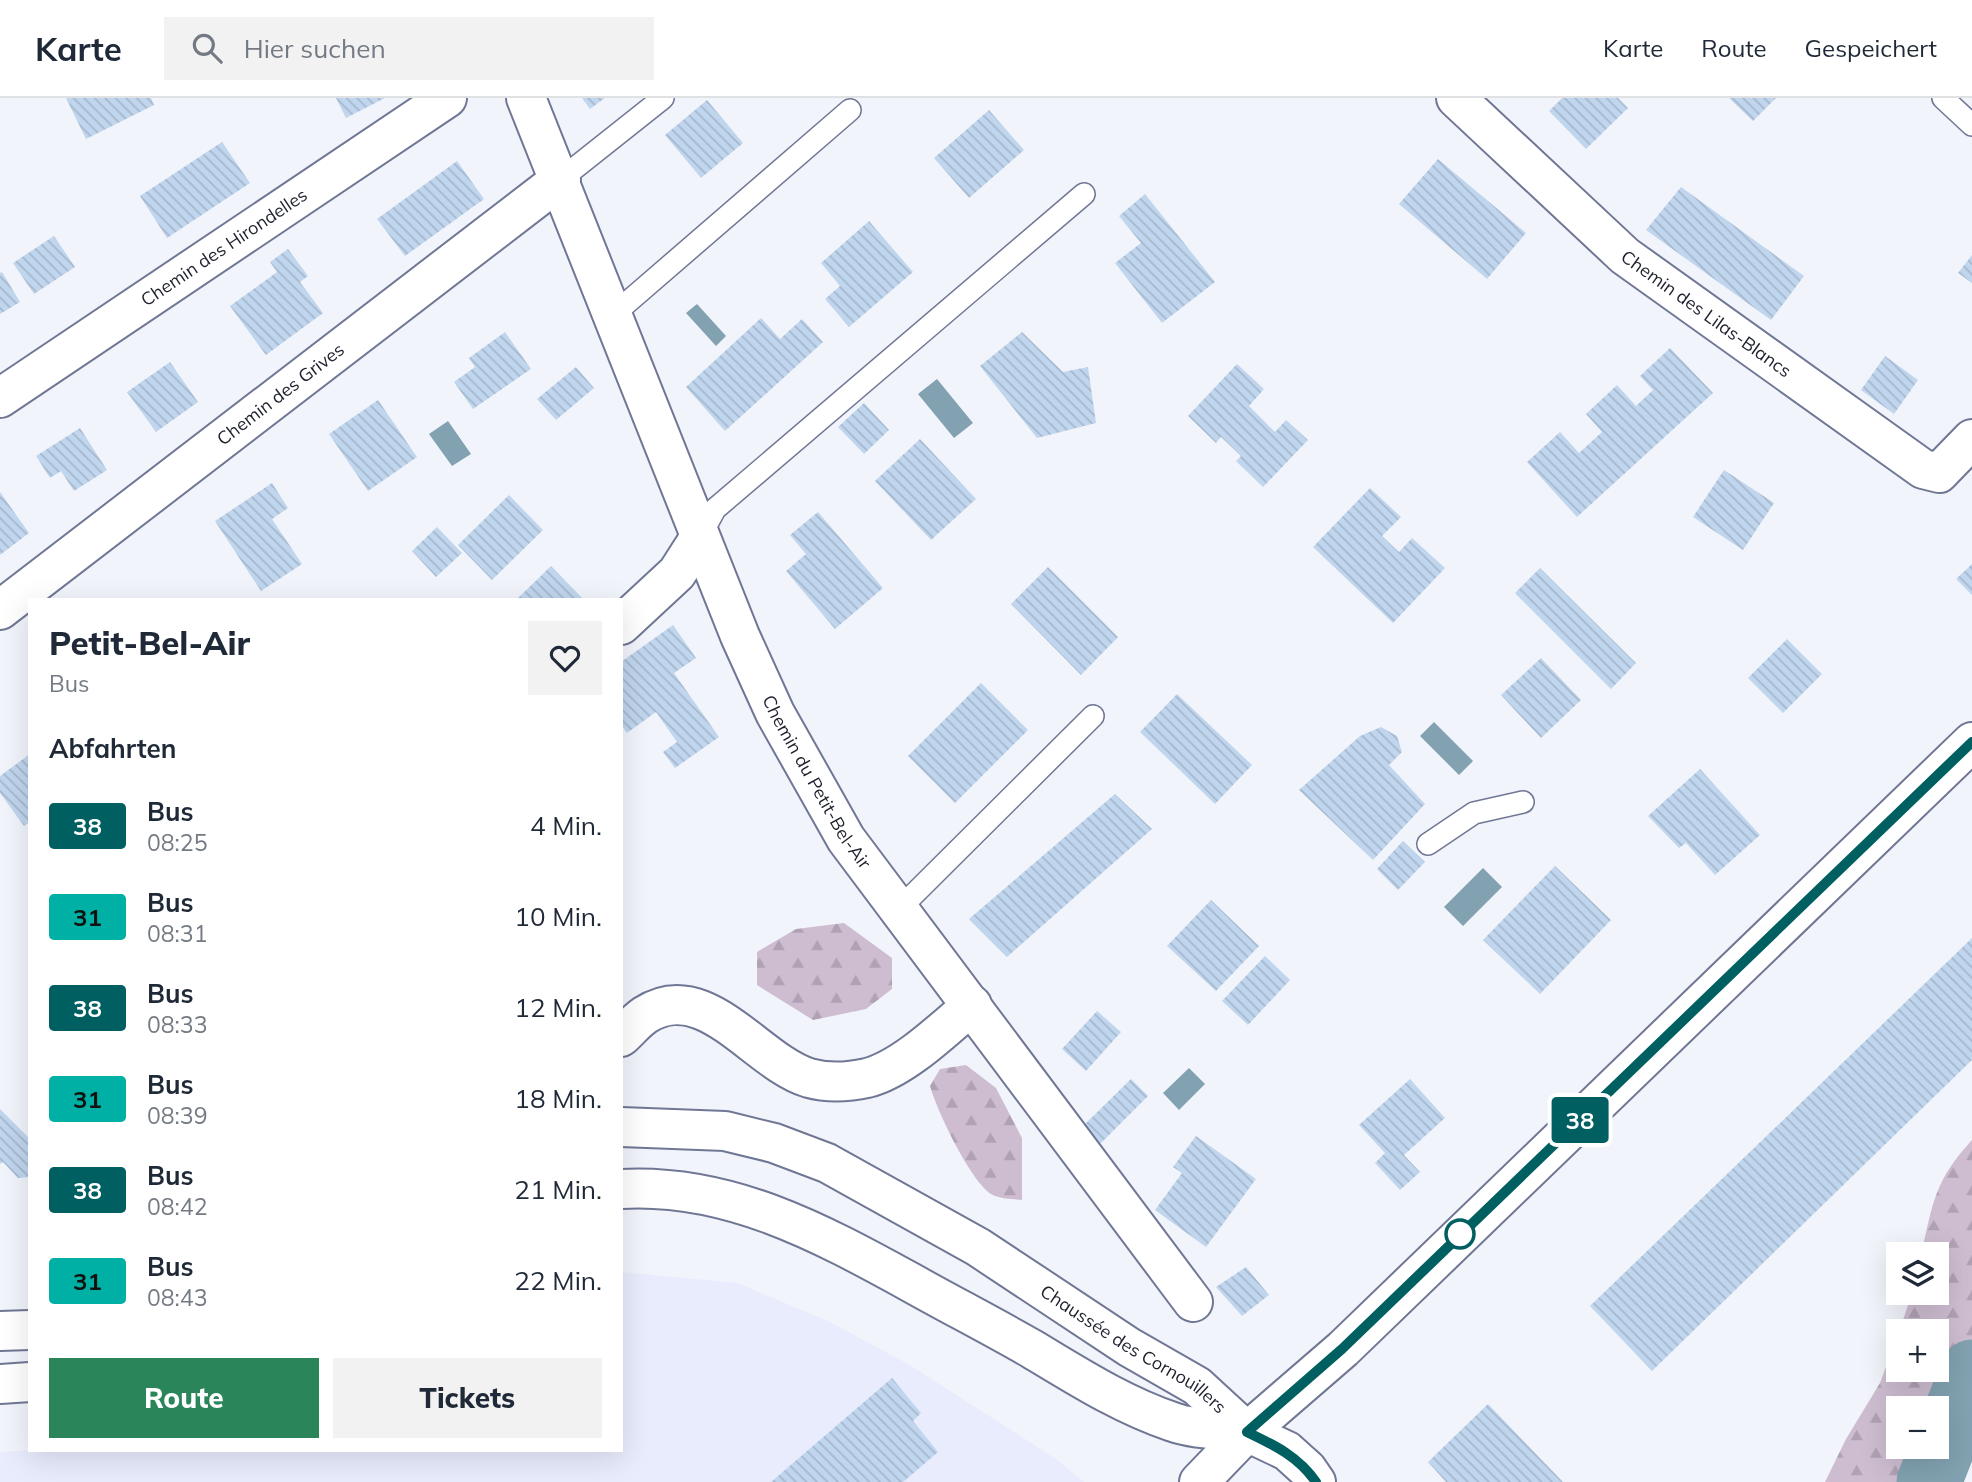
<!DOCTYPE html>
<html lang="de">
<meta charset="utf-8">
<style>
:root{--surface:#fff;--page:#f2f2f3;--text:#1f2937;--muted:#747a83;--line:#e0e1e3;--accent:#2b855a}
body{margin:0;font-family:Mulish,sans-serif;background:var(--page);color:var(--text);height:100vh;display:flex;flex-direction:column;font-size:26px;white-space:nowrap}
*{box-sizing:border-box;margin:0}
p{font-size:23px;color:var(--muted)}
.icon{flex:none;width:38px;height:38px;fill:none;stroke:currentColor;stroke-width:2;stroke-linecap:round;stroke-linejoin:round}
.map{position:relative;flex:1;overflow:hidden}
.sheet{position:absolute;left:28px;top:500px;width:595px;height:854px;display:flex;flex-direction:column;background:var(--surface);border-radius:0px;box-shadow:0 7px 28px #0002}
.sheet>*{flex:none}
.badge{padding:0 14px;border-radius:5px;font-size:24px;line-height:46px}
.controls{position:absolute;left:1886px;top:1144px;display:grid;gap:14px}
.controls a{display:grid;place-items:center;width:63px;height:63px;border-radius:0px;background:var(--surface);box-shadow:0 7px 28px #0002;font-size:35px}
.map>.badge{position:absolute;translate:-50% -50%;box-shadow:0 0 0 4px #fff}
h2{padding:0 21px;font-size:26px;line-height:63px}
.round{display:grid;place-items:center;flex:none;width:74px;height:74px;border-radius:0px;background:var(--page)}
.headline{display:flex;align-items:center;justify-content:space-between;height:119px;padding:0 21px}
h1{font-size:33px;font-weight:800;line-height:52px}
.action{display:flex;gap:14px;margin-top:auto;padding:14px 21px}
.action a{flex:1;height:80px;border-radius:0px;background:var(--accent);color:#fff;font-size:28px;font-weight:800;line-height:80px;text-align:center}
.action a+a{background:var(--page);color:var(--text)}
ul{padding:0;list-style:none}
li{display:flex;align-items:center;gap:21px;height:91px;padding:0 21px}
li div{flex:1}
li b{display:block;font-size:26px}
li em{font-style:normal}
li .badge{min-width:77px;font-weight:700;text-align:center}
header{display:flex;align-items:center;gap:42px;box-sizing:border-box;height:98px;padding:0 35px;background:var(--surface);border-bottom:2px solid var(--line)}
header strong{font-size:33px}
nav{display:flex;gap:38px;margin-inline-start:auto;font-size:24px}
.search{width:490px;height:63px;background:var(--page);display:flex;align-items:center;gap:18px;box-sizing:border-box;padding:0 24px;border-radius:0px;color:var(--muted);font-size:26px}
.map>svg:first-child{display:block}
.built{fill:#e8ecfd}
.forest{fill:url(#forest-firs);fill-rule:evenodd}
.water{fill:#82a2b1}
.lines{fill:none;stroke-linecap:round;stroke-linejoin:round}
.river{stroke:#82a2b1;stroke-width:65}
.building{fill:url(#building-back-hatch)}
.lane-casing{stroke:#707795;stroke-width:24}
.street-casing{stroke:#707795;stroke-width:42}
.secondary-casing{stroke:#707795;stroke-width:42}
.lane{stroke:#fff;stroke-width:21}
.street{stroke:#fff;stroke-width:38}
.secondary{stroke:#fff;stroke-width:38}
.line-casing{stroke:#fff;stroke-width:16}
.line{stroke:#005f61;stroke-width:10}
.stop-dot{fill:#fff;stroke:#005f61;stroke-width:3.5}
.labels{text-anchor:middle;stroke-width:6;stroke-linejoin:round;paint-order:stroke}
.street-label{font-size:18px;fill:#1d202c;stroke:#f2f4fb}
</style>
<header>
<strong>Karte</strong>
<div class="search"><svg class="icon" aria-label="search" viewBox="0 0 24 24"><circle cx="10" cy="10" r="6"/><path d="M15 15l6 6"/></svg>Hier suchen</div>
<nav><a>Karte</a><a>Route</a><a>Gespeichert</a></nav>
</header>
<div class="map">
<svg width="1972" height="1384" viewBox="0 0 1972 1384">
<defs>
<pattern id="forest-firs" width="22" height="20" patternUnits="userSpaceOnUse" patternTransform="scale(1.75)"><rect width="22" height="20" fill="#cebdd1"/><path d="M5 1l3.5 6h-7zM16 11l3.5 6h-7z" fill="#b0a2b4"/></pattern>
<pattern id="building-back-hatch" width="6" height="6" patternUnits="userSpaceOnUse" patternTransform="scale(1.75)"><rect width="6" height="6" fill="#c0d6ee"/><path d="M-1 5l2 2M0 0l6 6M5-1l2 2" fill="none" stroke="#a5b7cc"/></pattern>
</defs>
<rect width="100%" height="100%" fill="#f2f4fb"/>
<path class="built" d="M621 1174 737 1185 828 1223 908 1266 1056 1361 1084 1384H0V1354L30 1352 621 1353Z"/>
<path class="forest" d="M844 825 892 860V891L866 911 813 922 757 887V854L796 831Z
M966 967 996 990 1022 1040V1102C1013 1101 999 1101 991 1096 970 1082 937 1013 930 988L940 971Z
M1972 1042V1326L1960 1384H1825L1846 1341 1880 1285 1899 1234V1272H1937V1234H1899L1912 1195H1937V1157H1921C1933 1105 1934 1083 1972 1042ZM1899 1311H1937V1349H1899Z"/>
<path class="water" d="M697 206 726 238 716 248 686 215Z
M937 281 973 325 954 340 918 296Z
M448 323 471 356 452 368 429 336Z
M1434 624 1473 663 1459 677 1420 638Z
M1483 770 1502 789 1463 828 1444 809Z
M1189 970 1205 986 1179 1012 1163 995Z"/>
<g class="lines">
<path class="river" d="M1929 1384 1972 1274"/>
</g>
<path class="building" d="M66 0H151L154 7 86 41Z
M336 0H385L346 20Z
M582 0H605L590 11Z
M1562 0H1618L1628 10 1586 51 1549 13Z
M1729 0H1776L1753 23Z
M707 2 743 45 701 80 665 37Z
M989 12 1024 52 969 100 934 60Z
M222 44 250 85 167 140 140 98Z
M1438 61 1526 135 1487 181 1399 106Z
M457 63 484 101 405 158 377 121Z
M1681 89 1804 178 1771 222 1646 132Z
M1145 96 1215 184 1162 225 1115 165 1141 145 1119 118Z
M869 123 913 174 849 229 825 201 840 188 821 165Z
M54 138 75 169 34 196 13 165Z
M288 151 308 178 300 184 323 215 266 257 230 208 277 174 270 164Z
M1972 157V185L1958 175Z
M2 174 20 204 0 216V175Z
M761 220 780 241 802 221 823 244 725 333 686 289Z
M505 234 531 271 473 311 454 284 475 269 469 260Z
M1022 234 1063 274 1088 269 1096 325 1037 340 980 268Z
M1670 250 1713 295 1577 419 1527 364 1560 334 1579 355 1602 334 1586 316 1617 287 1636 308 1653 292 1640 278Z
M1885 258 1918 282 1894 316 1861 292Z
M170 264 198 304 156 334 127 294Z
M1237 266 1264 291 1249 308 1275 334 1286 322 1308 342 1263 389 1236 363 1241 358 1221 339 1216 345 1188 318Z
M576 269 594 290 556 322 537 301Z
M378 302 417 359 368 393 329 336Z
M864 305 889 332 864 356 838 329Z
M80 330 107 372 74 393 61 373 50 380 36 358Z
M920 341 976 401 931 442 875 383Z
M1724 372 1774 405 1743 452 1693 419Z
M272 385 288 410 272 421 302 466 261 493 215 423Z
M1370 390 1401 419 1382 438 1399 454 1412 440 1445 470 1393 525 1313 449Z
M0 394 29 435 0 457Z
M509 397 543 432 492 482 458 447Z
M818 414 883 490 835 531 786 473 806 456 790 437Z
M437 429 462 455 436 479 412 453Z
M1972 466V497L1956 481Z
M551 468 584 502H516Z
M1048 469 1118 539 1081 577 1011 506Z
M1540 470 1636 565 1611 591 1515 495Z
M673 527 696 560 674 575 719 639 675 670 663 654 677 644 656 614 627 635 621 627V564Z
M1787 541 1822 576 1783 615 1748 580Z
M1541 560 1581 602 1541 640 1501 597Z
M981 585 1028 632 955 705 908 658Z
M1177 596 1252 667 1215 706 1140 634Z
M1381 629 1397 638 1402 654 1389 667 1425 706 1373 762 1299 692 1360 638Z
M30 656V724L24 728 0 695V678Z
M1700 671 1760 737 1715 777 1686 745 1679 750 1648 718Z
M1115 696 1152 731 1007 859 969 821Z
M1403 743 1425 764 1398 792 1377 771Z
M1555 768 1611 822 1540 896 1483 842Z
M1211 802 1259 848 1216 893 1167 848Z
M1972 840V962L1652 1273 1590 1208Z
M1265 858 1290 882 1248 927 1222 903Z
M1097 913 1121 934 1086 973 1062 951Z
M1131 981 1148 998 1100 1046 1083 1028Z
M1410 981 1445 1020 1404 1057 1420 1074 1400 1092 1375 1065 1385 1055 1359 1027Z
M0 1011 30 1041V1079L18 1080 3 1064 0 1066Z
M1196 1038 1256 1081 1206 1149 1155 1112 1182 1075 1173 1069Z
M1246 1169 1269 1197 1242 1218 1216 1189Z
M892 1280 921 1315 913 1323 938 1354 903 1384H771Z
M1488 1306 1563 1384H1446L1428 1364Z"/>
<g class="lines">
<defs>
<path id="lane" d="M1943 0 1972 27
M561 81 663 0
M614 216 850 12
M700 439 715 411 1084 96
M1428 746 1474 715 1523 704
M898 812 1093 618"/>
<g id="street">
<path id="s1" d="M526 0 740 538 775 615 846 741 1193 1204"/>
<path id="s2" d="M1456 0 1625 158 1923 371 1939 375 1972 341"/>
<path id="s3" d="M0 300 447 0"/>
<path id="s4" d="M0 512 561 81"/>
<path d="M621 527 677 475 700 439"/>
<path d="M621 939C629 932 636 923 645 917 705 878 756 964 809 980 827 985 849 984 867 980 903 971 944 931 972 907"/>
<path d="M1199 1384 1247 1334"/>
</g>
<g id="secondary">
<path id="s5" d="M621 1029 725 1033 774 1045 827 1065 978 1149 1129 1249 1197 1288 1247 1334 1287 1353 1307 1371 1316 1384"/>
<path d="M621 1091C728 1085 819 1134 910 1184 951 1207 992 1228 1032 1251 1077 1278 1122 1307 1173 1324 1195 1332 1224 1331 1247 1334"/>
<path d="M0 1233 30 1232"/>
<path d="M0 1286 30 1284"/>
<path d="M1247 1334 1343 1251 1972 644"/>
</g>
</defs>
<use href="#lane" class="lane-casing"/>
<use href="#street" class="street-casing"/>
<use href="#secondary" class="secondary-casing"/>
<use href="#lane" class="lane"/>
<use href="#street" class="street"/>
<use href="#secondary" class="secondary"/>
</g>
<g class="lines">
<defs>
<path id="line" d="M1316 1384C1298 1358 1274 1347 1247 1334L1342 1251 1972 644"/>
</defs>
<use href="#line" class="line-casing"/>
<use href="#line" class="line"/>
</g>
<circle class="stop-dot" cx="1460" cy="1136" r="14"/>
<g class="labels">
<g class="street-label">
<text dy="6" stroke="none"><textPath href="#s3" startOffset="270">Chemin des Hirondelles</textPath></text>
<text dy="6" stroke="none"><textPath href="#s2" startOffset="331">Chemin des Lilas-Blancs</textPath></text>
<text dy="6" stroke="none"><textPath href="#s4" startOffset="354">Chemin des Grives</textPath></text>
<text dy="6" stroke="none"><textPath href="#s1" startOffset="744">Chemin du Petit-Bel-Air</textPath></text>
<text dy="6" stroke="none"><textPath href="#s5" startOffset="570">Chaussée des Cornouillers</textPath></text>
</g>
</g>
</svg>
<div class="controls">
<a><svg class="icon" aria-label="layers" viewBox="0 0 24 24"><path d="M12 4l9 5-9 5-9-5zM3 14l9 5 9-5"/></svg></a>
<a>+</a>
<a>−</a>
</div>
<b class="badge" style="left:1580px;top:1022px;background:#005f61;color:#fff">38</b>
<section class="sheet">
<div class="headline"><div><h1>Petit-Bel-Air</h1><p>Bus</p></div><a class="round"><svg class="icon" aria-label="heart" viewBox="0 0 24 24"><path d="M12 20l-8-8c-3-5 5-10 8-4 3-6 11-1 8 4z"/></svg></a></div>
<h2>Abfahrten</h2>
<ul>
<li><span class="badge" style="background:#005f61;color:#fff">38</span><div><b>Bus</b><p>08:25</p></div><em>4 Min.</em></li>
<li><span class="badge" style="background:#00b0a4;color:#111">31</span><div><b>Bus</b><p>08:31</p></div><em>10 Min.</em></li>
<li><span class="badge" style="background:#005f61;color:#fff">38</span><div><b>Bus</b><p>08:33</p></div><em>12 Min.</em></li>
<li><span class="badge" style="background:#00b0a4;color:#111">31</span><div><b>Bus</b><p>08:39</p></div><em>18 Min.</em></li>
<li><span class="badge" style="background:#005f61;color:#fff">38</span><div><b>Bus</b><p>08:42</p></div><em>21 Min.</em></li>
<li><span class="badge" style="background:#00b0a4;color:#111">31</span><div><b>Bus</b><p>08:43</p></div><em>22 Min.</em></li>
</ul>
<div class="action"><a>Route</a><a>Tickets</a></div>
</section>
</div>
